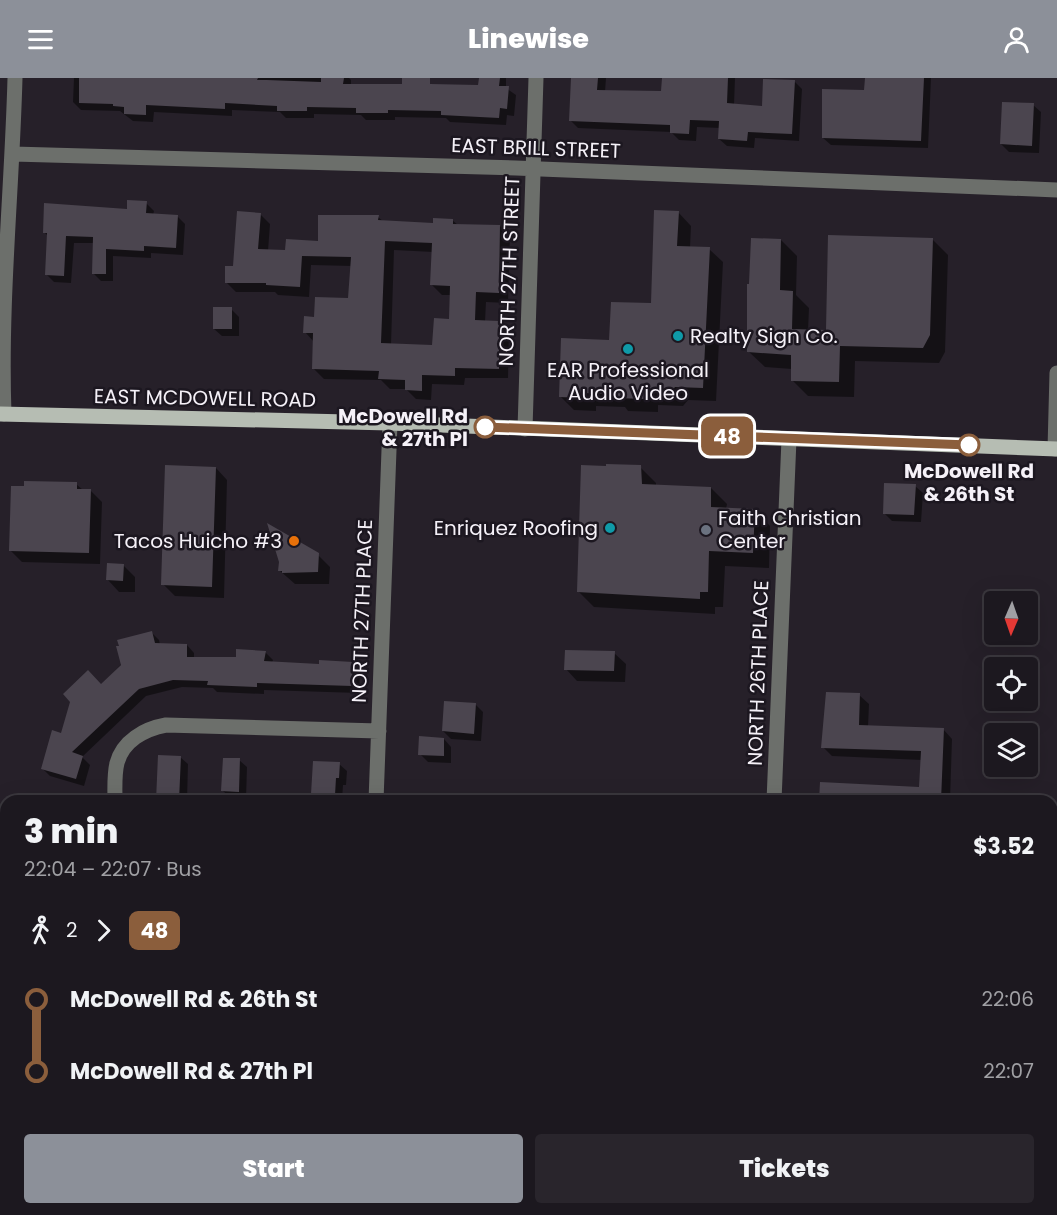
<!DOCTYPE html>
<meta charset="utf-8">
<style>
:root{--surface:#1c181f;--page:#29252c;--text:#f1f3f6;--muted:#a0a0a4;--line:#3a373d;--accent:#8c9099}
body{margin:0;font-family:Poppins,sans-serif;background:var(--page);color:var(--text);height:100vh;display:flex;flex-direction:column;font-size:22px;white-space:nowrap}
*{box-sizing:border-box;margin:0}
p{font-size:20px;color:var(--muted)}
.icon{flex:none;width:33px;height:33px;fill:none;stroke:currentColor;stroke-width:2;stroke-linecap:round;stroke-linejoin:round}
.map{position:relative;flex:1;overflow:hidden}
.details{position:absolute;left:0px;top:717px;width:1058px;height:420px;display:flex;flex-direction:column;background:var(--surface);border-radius:18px 18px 0 0;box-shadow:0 6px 24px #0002,0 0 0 2px var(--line)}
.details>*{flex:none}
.badge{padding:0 12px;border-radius:9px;font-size:21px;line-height:39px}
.needle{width:39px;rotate:182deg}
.buttons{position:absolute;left:984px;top:513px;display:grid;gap:12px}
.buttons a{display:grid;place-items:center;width:54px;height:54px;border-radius:6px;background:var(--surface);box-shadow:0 6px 24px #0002,0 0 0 2px var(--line);font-size:30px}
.map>.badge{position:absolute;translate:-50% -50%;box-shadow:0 0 0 3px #fff}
.legs{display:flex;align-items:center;gap:9px;height:66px;padding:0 24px;font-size:20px}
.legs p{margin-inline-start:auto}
.summary{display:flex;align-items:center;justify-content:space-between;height:102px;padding:0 24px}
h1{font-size:33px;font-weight:800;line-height:45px}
.button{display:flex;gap:12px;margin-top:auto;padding:12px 24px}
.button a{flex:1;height:69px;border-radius:6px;background:var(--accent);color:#fff;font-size:24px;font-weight:800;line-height:69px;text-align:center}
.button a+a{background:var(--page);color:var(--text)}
ul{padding:0 24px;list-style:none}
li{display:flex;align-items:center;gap:21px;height:72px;font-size:22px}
li i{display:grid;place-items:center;width:9px;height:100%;margin:0 8px;background:currentColor}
li i::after{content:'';width:15px;height:15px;margin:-8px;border:4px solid;border-radius:50%;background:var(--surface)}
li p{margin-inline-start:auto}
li:first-child i{background:linear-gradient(#0000 50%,currentColor 0)}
li:last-child i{background:linear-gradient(currentColor 50%,#0000 0)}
header{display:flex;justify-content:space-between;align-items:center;height:78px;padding:0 24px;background:var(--accent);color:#fff;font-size:27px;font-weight:800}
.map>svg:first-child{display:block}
.shadow{fill:#0007;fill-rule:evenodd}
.building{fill:#4b454f;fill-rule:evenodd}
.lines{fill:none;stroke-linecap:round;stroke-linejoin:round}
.minor{stroke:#6c6f6b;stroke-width:15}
.primary{stroke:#b6bdb3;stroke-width:15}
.line-1-casing{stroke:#fff;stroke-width:14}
.line-1{stroke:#8b5e3c;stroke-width:9}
.culture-dot{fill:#0f9aa8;stroke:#1c1720;stroke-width:2}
.stop-1-dot{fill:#fff;stroke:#8b5e3c;stroke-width:3}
.worship-dot{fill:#6b7280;stroke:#1c1720;stroke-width:2}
.food-dot{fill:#e8710a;stroke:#1c1720;stroke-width:2}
.labels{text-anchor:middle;stroke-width:5;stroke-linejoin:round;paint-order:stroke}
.street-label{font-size:20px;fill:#f5f1f8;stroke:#1c1720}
.poi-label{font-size:20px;fill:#f5f1f8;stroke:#1c1720;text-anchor:start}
.stop-label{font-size:20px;font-weight:bold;fill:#f5f1f8;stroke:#1c1720;text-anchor:end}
</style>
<header><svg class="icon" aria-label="menu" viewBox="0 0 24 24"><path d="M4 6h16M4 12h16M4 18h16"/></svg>Linewise<svg class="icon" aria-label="person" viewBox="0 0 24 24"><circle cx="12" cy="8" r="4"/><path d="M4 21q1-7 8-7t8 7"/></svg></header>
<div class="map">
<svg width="1057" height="1137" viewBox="0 0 1057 1137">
<rect width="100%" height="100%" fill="#262029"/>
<path class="shadow" d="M74 0H349L351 2V8L480 9V0H506V10L516 17 514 38 507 37 506 47 450 44 446 40 395 39V42H366L361 37 314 36V40H286L280 34 232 32V38L154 34 153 44 133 43 120 33 81 32 73 24Z
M572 0H606L605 14H663V0H735L734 27 763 29 795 4 802 11 799 63 755 60 754 70 727 68 719 61 720 50 697 49 696 63 679 62 671 54 578 50 570 42Z
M866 0H931L928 70 831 67 823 60 866 13Z
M1033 27 1041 34 1039 75 1009 74 1001 66Z
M146 125 154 133 153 137 177 138 185 146 183 177 151 175V180L113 178V203H101L93 195 94 165H74L71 205 54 204 46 196 48 158 44 154 128 132Z
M678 134 691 148 690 170 709 171 723 184 716 323 688 322 683 328 658 327V334L628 333 625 329 596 328V333L574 332 561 319 611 264 652 227Z
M260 136 270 146 268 173 286 174 319 164 378 139 384 144 434 147 452 142 458 147 500 148 510 158 508 225 486 224 485 244H499L509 254 508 300H465L464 307 432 306 431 322 416 321 406 311H390L381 302 324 301 314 291V264L305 254 316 240 350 221 352 188 311 187 309 219 278 217 275 214H236L226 204ZM394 172 433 174 432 207 442 217H451L450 243 433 268 391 267Z
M932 161 948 177 945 274 939 285 855 283 854 319 808 318 792 302V291L765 289 749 274 781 162 797 178 796 217 809 230 808 253H827Z
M231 231 239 239V258H222L214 251Z
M640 389 656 405V408L711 410 727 426 726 431 755 432 770 448 769 490 725 488 723 529H715V536L594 529 579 514Z
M216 390 227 402 224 520 175 518 163 506Z
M76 406 83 412H90L102 424 100 486 22 484 10 472Z
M915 408 923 415 921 444 892 443 884 435Z
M318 477 330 489 329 506H295L279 492Z
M123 487 135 499V514H119L108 502Z
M151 554 159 562 160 567H187L194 575V581H237L265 574 273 582 272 585 321 587 353 585 360 593 359 615 264 612V616L217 614 213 610 182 609 146 618 82 679 90 687 84 708 50 698 43 691 62 657 101 608Z
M614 575 626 586 625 604 577 603 566 591Z
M859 617 869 626 868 649 943 651 952 661 950 723H821L921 710 922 682 832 678 823 669Z
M476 627 483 634 481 663 451 661 443 653Z
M444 661 451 669V685L428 684 420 676Z
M180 679 188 686 187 723H155Z
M239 682 247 689 246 721 231 720 223 713Z
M314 685 339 686 347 693 346 707H343L342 723H313Z
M433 716 464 717 469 723H432Z
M22 722 78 723H79H22Z
M1052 837H1057V889H1052Z
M1052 907H1057V933H1052Z
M1052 954 1057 959V1119H1052Z
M23 1131H63V1137H23Z
M138 1131H184V1137H138Z
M298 1131H328L327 1137H298Z
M403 1131H451V1137H402Z
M501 1131H587L589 1137H501Z
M692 1131H728L727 1135 695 1134Z"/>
<path class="building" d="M79 0H258L257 2H267L321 4V0H344L343 6H402V0H430V6L478 7 479 0H500L499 8H509L507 31 500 30 499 40 441 37V33L388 32V35H356V30L307 29V33H277V28L225 25V31L146 27V37L124 36V29L113 28V26L79 25Z
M571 0H598L597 12 661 13 662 0H728L727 25 762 28 763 1 795 2 792 56 748 54 747 63 718 61 719 43 690 42 689 56 670 55V47L569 43Z
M865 0H924L921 63 822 60V11L864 12Z
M1002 24 1034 25 1032 68 1000 66Z
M127 122 147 123 146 135 178 137 176 170 144 168V173L106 171V196H92L93 159 66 158 64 198 45 197 47 155H43L44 125 127 131Z
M654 132 679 133 677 168 710 169 703 310 675 309 670 315 646 314V321L614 320V316L583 315V320L559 319 561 260 609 262 611 224 651 225Z
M237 133 261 135 258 171 285 172 286 161 318 163V137H379L378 142 433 145V140L453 141V146L500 147 499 215 476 214 475 242 499 243V291L455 290V298L422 297V313L405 312V302L378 301 379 293 312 291 313 255H303L304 238 314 239 315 219 348 220 351 179 302 178 300 209 266 207V205H225V188H233ZM385 163 432 165 430 207 450 208 449 241 434 240 432 267 381 265Z
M828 157 933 160 930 257 923 270 840 268 839 304 791 303V277L747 274V206H749L751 160 781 161 780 212 793 213 792 251 826 252Z
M213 229H232V251H213Z
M606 386 641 387 642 406 711 409V429L755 431 753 475 709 473 708 514H700V521L577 514 581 387 606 388Z
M165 387 216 389 212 509 161 507Z
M24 403 77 404V411H91L89 475 9 473 11 408H24Z
M884 405 916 406 914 437 883 436Z
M267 445 319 475 318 494 282 495V493H278L279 484Z
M107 485 124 486 123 503 106 502Z
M152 553 155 565 187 566V579H236V571L266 573 264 583 319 586V582L353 584 352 608 257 605V609L207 607 208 603 173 602 139 611 72 674 83 678 76 701 41 691 52 652 61 655 70 624 63 616 88 592 101 606 121 587 116 568H119L117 562Z
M565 572 615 573 614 593 564 592Z
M826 614 860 615 859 647 944 650 941 723H819L820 704 919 709 921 673 821 670Z
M444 623 476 625 474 656 442 653Z
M419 658 444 660V678L418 677Z
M158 677 181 678 179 723H156Z
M223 680H240L239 714 221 713Z
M313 683 340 684 339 700H336L335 717 311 716Z"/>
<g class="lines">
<path class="minor" d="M13 76 516 90 1057 112
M4 336C0 224 12 112 15 0
M525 351 536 0
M1055 371 1057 295
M115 723C115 711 114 697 117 685 123 663 144 651 166 647L379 653
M376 723 390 345
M774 723 789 361
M99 1137V1131
M361 1137V1131
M758 1137V1131"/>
<path class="primary" d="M0 336 390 345 1057 371"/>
</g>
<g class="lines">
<defs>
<path id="line-1" d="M485 349 969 367"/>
</defs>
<use href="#line-1" class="line-1-casing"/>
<use href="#line-1" class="line-1"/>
</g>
<g class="culture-dot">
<circle cx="678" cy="258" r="6"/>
<circle cx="628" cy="271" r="6"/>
<circle cx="610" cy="450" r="6"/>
</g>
<g class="stop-1-dot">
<circle cx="485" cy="349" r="10"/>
<circle cx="969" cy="367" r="10"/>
</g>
<circle class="worship-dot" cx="706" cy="452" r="6"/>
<circle class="food-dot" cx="294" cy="463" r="6"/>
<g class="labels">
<g class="street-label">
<text transform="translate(536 70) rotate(2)" y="7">EAST BRILL STREET</text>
<text transform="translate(509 193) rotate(-88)" y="7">NORTH 27TH STREET</text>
<text transform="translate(205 320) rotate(1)" y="7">EAST MCDOWELL ROAD</text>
<text transform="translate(362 533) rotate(-88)" y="7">NORTH 27TH PLACE</text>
<text transform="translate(758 595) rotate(-88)" y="7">NORTH 26TH PLACE</text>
</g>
<g class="poi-label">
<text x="690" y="265">Realty Sign Co.</text>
<text x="628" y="299" text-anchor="middle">EAR Professional<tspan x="628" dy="23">Audio Video</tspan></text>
<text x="718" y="447">Faith Christian<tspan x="718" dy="23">Center</tspan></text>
<text x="598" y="457" text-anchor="end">Enriquez Roofing</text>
<text x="282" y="470" text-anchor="end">Tacos Huicho #3</text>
</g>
<g class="stop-label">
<text x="468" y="345">McDowell Rd<tspan x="468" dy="23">&amp; 27th Pl</tspan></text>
<text x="969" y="400" text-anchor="middle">McDowell Rd<tspan x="969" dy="23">&amp; 26th St</tspan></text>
</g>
</g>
</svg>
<div class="buttons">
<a><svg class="needle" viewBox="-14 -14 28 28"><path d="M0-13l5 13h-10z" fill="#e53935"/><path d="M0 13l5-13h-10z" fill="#a0a0a4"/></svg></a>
<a><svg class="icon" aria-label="locate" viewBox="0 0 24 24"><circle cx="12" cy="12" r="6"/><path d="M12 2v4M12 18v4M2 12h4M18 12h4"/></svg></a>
<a><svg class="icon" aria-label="layers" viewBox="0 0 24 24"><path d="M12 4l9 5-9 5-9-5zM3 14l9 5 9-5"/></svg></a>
</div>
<b class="badge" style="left:727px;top:358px;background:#8b5e3c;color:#fff">48</b>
<section class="details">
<div class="summary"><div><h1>3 min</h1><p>22:04 – 22:07 · Bus</p></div><b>$3.52</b></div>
<div class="legs"><svg class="icon" aria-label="walk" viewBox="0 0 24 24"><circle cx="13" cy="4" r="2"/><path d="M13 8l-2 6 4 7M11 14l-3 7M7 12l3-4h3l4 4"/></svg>2<svg class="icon" aria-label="forward" viewBox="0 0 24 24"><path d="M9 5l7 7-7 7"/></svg><b class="badge" style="background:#8b5e3c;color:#fff">48</b></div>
<ul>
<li><i style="color:#8b5e3c"></i><b>McDowell Rd &amp; 26th St</b><p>22:06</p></li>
<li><i style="color:#8b5e3c"></i><b>McDowell Rd &amp; 27th Pl</b><p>22:07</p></li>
</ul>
<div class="button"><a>Start</a><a>Tickets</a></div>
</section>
</div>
